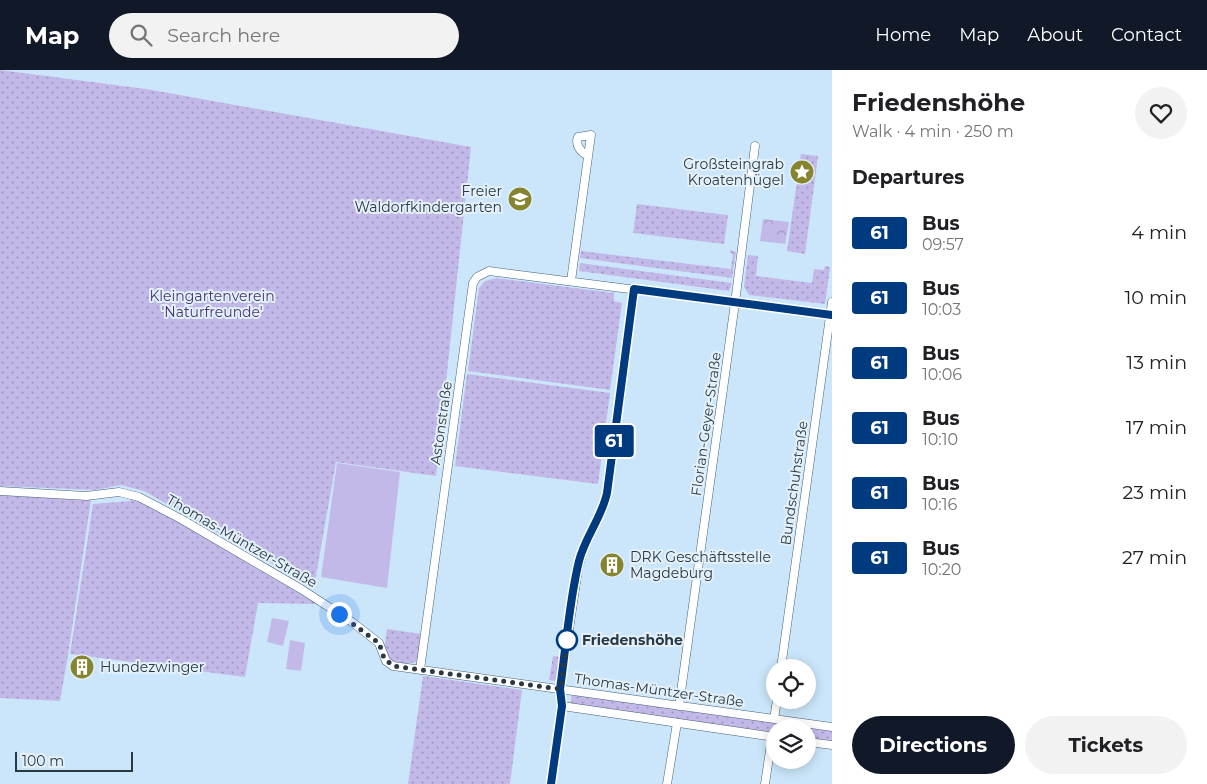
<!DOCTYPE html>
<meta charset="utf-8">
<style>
:root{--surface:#fff;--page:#f2f2f2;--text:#202124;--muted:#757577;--accent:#111827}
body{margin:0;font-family:Montserrat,sans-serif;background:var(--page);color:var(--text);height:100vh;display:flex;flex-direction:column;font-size:19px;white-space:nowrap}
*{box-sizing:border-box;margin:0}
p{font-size:16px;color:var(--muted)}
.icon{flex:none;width:28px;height:28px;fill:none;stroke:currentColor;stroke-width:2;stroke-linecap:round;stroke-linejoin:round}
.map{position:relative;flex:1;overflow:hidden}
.details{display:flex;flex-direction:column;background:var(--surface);width:375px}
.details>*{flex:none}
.badge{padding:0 10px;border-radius:4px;font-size:18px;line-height:32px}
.tools{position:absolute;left:766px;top:589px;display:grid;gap:10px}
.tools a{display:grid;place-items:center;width:50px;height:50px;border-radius:50%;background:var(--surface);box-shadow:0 2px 12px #0003;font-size:25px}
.scale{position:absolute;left:15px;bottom:12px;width:118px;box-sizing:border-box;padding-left:5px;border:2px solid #2a3842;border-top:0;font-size:14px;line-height:18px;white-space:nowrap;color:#2a3842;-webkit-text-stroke:4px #e4f1fb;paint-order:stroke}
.you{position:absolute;width:25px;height:25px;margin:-12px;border:4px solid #fff;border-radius:50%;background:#1a73e8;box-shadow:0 0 0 8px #1a73e833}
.map>.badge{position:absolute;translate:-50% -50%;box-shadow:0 0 0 2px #fff}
h2{padding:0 20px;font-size:19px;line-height:45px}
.round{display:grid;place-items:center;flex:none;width:52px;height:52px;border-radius:26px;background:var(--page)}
.head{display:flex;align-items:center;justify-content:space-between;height:85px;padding:0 20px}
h1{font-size:24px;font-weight:700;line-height:38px}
.primary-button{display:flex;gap:10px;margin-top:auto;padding:10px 20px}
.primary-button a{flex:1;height:58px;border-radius:30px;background:var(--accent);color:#fff;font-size:20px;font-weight:700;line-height:58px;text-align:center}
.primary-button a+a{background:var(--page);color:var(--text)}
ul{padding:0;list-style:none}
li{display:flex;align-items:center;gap:15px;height:65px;padding:0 20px}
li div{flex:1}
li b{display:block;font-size:19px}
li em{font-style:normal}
li .badge{min-width:55px;font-weight:700;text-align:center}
header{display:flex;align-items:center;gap:30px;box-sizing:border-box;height:70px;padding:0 25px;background:var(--accent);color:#fff}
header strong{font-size:24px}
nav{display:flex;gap:28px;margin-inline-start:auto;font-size:18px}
.search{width:350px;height:45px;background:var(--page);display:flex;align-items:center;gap:12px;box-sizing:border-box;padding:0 18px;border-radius:28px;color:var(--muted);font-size:19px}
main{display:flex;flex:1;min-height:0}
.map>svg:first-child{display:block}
.grass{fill:url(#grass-dots)}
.park{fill:url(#park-crowns)}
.pitch{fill:#c3b9e9}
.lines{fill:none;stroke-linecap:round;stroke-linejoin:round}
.minor-casing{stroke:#446177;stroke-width:9}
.minor{stroke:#fff;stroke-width:8}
.line-casing{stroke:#fff;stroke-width:11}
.line{stroke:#003b80;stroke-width:8}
.walk{stroke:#2a3842;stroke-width:5;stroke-dasharray:0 9}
.stop-dot{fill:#fff;stroke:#003b80;stroke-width:2.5}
.labels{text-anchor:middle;stroke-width:4;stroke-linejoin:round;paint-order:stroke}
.poi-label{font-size:14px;fill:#2a3842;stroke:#e4f1fb;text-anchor:end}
.park-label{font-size:14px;fill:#463571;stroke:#e4f1fb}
.street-label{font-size:14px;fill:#2a3842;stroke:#e4f1fb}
.stop-label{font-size:14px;font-weight:bold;fill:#2a3842;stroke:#e4f1fb;text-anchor:start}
</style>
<header>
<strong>Map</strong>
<div class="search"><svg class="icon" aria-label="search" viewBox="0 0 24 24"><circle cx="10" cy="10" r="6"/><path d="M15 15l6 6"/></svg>Search here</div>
<nav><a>Home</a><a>Map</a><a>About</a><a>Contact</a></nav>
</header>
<main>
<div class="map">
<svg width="832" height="714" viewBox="0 0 832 714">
<defs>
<pattern id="grass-dots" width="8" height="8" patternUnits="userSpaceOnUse" patternTransform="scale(1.25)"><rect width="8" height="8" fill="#c3b9e9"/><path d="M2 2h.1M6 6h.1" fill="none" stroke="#9f97be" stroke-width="1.8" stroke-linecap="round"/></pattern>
<pattern id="park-crowns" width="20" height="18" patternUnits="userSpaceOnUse" patternTransform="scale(1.25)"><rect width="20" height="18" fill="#c3b9e9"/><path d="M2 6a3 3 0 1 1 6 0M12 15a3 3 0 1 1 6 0" fill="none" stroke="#9f97be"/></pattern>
</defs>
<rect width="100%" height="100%" fill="#cbe6fa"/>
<path class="grass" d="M0 0 146 19 471 77 436 406 336 392 314 517 144 421 121 415 95 420 0 416Z
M801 84 818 86 805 184 787 181Z
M637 134 728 145 724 174 633 163Z
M730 180 736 182 732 208 580 188 581 181 731 199 733 184 730 183Z
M748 185 758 186 756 206 812 213 814 199 824 200 825 196 830 197 825 234 749 225 744 217Z
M580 193 732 213 729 221 579 201Z
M496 208 614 223V231L622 233 610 320 468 301 479 218 485 211Z
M467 304 610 323 598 414 455 396Z
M0 424 91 430 68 585 60 631 0 628Z
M131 427 177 451 317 534 258 533 245 607 70 584 93 434 130 431Z
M387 559 421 564 418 586 416 592 406 594 389 590 384 580Z
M553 586 561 587 558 605 555 611 549 610Z
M423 606 522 620 510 714H408Z
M572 624 832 661V672L808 668V658H775V664L570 635Z"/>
<path class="park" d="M763 149 789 152 785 174 760 171Z"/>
<path class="pitch" d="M337 393 400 402 387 518 321 507Z
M272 548 289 551 283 576 267 572Z
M290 570 305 573 301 601 286 599Z"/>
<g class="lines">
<defs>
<path id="minor" d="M571 211 591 65 578 67C575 74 580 82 587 85
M0 421 86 426 119 422 139 427 181 449 301 519 352 552 379 573 386 591 393 596 832 657
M781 598 832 232
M420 600 473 213 477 207 489 201 832 245
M562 636 775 667
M679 636 735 233 755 76
M774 649 777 630
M808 672 832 675
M551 714 562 636 560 619 578 499 583 480 603 438 607 423 634 219
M667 714 677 653
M765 714 772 667"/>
</defs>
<use href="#minor" class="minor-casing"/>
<use href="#minor" class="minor"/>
</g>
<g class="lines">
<defs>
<path id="line" d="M551 714 562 636 560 619C566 577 569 532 579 491 585 467 602 447 607 423L634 219 832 245"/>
</defs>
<use href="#line" class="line-casing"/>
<use href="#line" class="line"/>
<path class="walk" d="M339 544 379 573 384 588 393 596 560 619 567 570"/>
</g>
<defs>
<symbol id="sight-disc" viewBox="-11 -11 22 22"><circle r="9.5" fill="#86842e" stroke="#e4f1fb"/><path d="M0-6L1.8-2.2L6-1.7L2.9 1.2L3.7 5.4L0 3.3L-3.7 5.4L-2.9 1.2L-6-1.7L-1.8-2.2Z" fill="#fff"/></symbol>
<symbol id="school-disc" viewBox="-11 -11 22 22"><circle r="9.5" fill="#86842e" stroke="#e4f1fb"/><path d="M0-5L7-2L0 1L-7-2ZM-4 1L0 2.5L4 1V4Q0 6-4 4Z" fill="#fff"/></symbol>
<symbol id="building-disc" viewBox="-11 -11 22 22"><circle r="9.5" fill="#86842e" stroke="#e4f1fb"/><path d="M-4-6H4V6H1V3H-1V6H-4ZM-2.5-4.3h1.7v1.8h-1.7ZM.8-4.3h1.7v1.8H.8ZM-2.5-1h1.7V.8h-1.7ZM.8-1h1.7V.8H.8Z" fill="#fff"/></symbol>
</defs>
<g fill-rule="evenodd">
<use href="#sight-disc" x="788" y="88" width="28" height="28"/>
<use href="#school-disc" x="506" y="115" width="28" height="28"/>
<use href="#building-disc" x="598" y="481" width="28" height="28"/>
<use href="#building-disc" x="68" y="583" width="28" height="28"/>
</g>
<circle class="stop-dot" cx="567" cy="570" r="10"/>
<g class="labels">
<g class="poi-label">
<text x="784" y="99">Großsteingrab<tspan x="784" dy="16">Kroatenhügel</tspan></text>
<text x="502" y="126">Freier<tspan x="502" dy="16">Waldorfkindergarten</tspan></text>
<text x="630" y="492" text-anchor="start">DRK Geschäftsstelle<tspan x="630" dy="16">Magdeburg</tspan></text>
<text x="100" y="602" text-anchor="start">Hundezwinger</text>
</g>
<g class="park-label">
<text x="212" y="231">Kleingartenverein<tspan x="212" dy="16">'Naturfreunde'</tspan></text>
</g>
<g class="street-label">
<text transform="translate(441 353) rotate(-82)" y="5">Astonstraße</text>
<text transform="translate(706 354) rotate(-82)" y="5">Florian-Geyer-Straße</text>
<text transform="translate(794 413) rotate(-82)" y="5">Bundschuhstraße</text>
<text transform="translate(242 471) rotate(30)" y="5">Thomas-Müntzer-Straße</text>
<text transform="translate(659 620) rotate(8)" y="5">Thomas-Müntzer-Straße</text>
</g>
<g class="stop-label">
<text x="582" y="575">Friedenshöhe</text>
</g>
</g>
</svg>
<div class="tools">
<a><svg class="icon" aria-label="locate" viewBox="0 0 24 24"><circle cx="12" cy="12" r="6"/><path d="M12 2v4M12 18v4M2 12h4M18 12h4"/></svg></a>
<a><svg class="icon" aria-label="layers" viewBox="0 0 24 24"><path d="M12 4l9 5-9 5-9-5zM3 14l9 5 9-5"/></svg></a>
</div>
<div class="scale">100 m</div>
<div class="you" style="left:339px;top:544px"></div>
<b class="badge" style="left:614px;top:371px;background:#003b80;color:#fff">61</b>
</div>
<section class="details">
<div class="head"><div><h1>Friedenshöhe</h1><p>Walk · 4 min · 250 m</p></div><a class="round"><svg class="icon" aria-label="heart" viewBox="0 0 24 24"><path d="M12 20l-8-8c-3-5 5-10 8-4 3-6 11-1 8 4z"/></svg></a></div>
<h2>Departures</h2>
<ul>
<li><span class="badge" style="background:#003b80;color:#fff">61</span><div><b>Bus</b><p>09:57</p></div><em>4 min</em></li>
<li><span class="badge" style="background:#003b80;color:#fff">61</span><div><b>Bus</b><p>10:03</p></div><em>10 min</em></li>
<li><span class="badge" style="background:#003b80;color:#fff">61</span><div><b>Bus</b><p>10:06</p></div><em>13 min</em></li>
<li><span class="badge" style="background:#003b80;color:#fff">61</span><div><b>Bus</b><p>10:10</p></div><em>17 min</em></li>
<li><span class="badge" style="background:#003b80;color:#fff">61</span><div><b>Bus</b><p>10:16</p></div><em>23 min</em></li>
<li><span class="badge" style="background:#003b80;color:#fff">61</span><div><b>Bus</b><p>10:20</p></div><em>27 min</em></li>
</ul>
<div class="primary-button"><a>Directions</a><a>Tickets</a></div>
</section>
</main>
